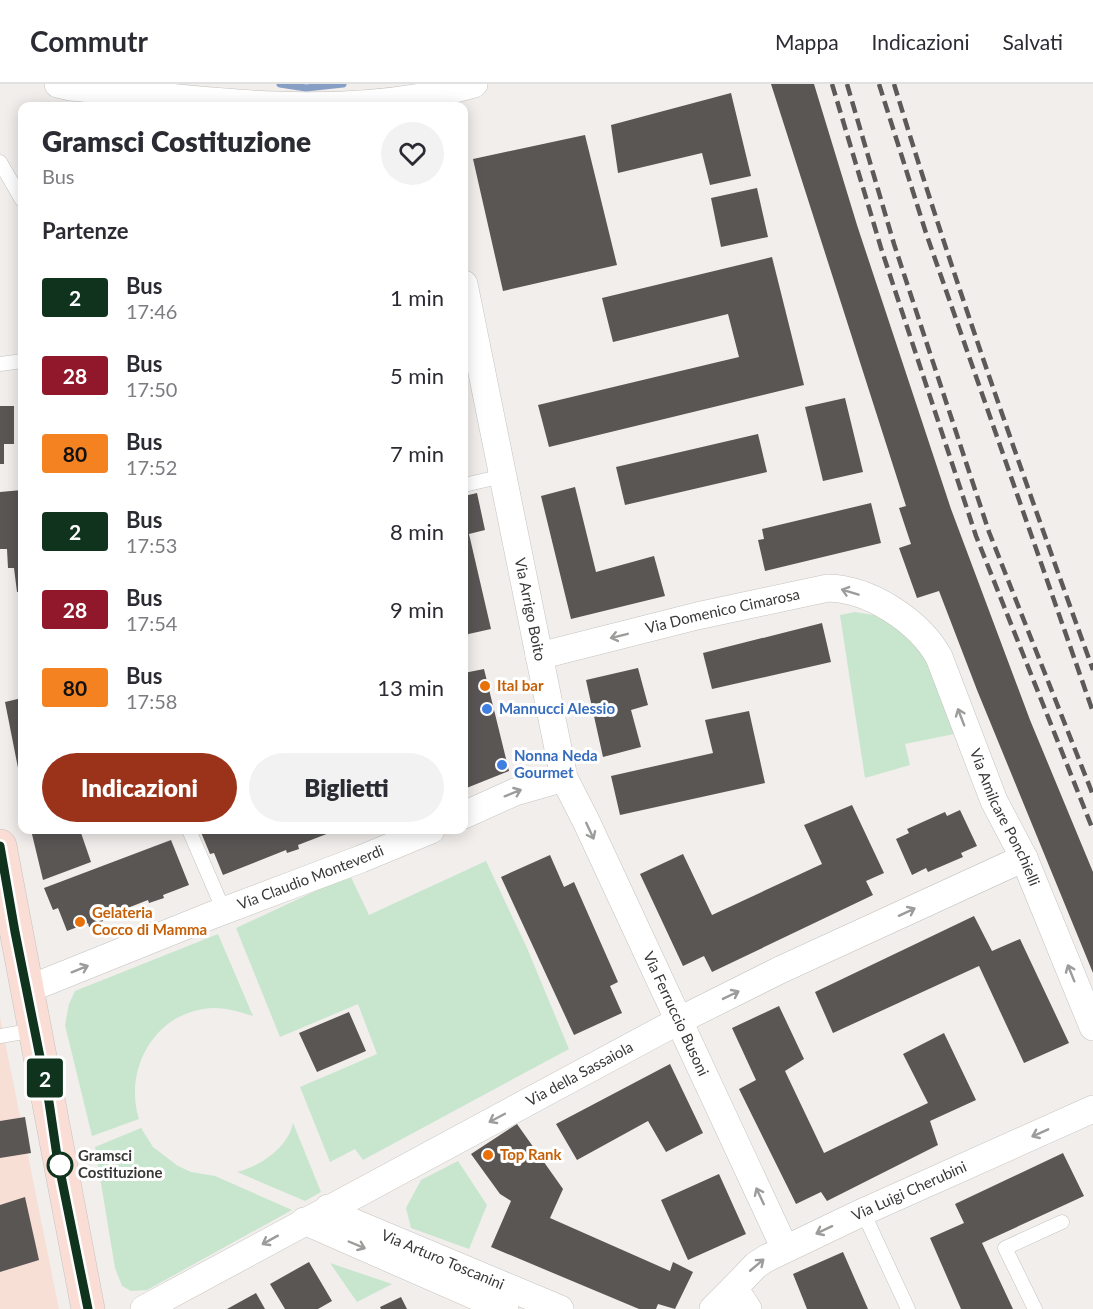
<!DOCTYPE html>
<html lang="it">
<style>
:root{--surface:#fff;--page:#f2f2f3;--text:#2b2b33;--muted:#7c7c81;--line:#e1e1e2;--accent:#9b321a}
body{margin:0;font-family:Lato,sans-serif;background:var(--page);color:var(--text);height:100vh;display:flex;flex-direction:column;font-size:22px;white-space:nowrap}
*{box-sizing:border-box;margin:0}
p{font-size:20px;color:var(--muted)}
.icon{flex:none;width:33px;height:33px;fill:none;stroke:currentColor;stroke-width:2;stroke-linecap:round;stroke-linejoin:round}
.map{position:relative;flex:1;overflow:hidden}
.drawer{position:absolute;left:18px;top:18px;width:450px;height:732px;display:flex;flex-direction:column;background:var(--surface);border-radius:12px;box-shadow:0 3px 15px #0003}
.drawer>*{flex:none}
.badge{padding:0 12px;border-radius:4px;font-size:21px;line-height:39px}
.map>.badge{position:absolute;translate:-50% -50%;box-shadow:0 0 0 3px #fff}
h2{padding:0 24px;font-size:22px;line-height:54px}
.round{display:grid;place-items:center;flex:none;width:63px;height:63px;border-radius:32px;background:var(--page)}
.head{display:flex;align-items:center;justify-content:space-between;height:102px;padding:0 24px}
h1{font-size:28px;font-weight:800;line-height:45px}
.primary-button{display:flex;gap:12px;margin-top:auto;padding:12px 24px}
.primary-button a{flex:1;height:69px;border-radius:36px;background:var(--accent);color:#fff;font-size:24px;font-weight:800;line-height:69px;text-align:center}
.primary-button a+a{background:var(--page);color:var(--text)}
ul{padding:0;list-style:none}
li{display:flex;align-items:center;gap:18px;height:78px;padding:0 24px}
li div{flex:1}
li b{display:block;font-size:22px}
li em{font-style:normal}
li .badge{min-width:66px;font-weight:700;text-align:center}
header{display:flex;align-items:center;gap:36px;box-sizing:border-box;height:84px;padding:0 30px;background:var(--surface);border-bottom:2px solid var(--line)}
header strong{font-size:28px}
nav{display:flex;gap:33px;margin-inline-start:auto;font-size:21px}
.map>svg:first-child{display:block}
.industrial{fill:#f7dfd6}
.green{fill:#c8e6ce}
.lines{fill:none;stroke-linecap:round;stroke-linejoin:round}
.stream{stroke:#889fc5;stroke-width:7}
.building{fill:#595654}
.service-casing{stroke:#c5c3c0;stroke-width:15}
.minor-casing{stroke:#c5c3c0;stroke-width:28}
.secondary-casing{stroke:#c5c3c0;stroke-width:34}
.service{stroke:#fff;stroke-width:14}
.minor{stroke:#fff;stroke-width:27}
.secondary{stroke:#faded5;stroke-width:33}
.rail{stroke:#5b5a59;stroke-width:4.5;stroke-dasharray:12 6;stroke-linecap:butt}
.oneway{stroke:#9c9c9b}
.line-casing{stroke:#fff;stroke-width:14}
.line{stroke:#10331d;stroke-width:9}
.food-dot{fill:#e8710a;stroke:#fff;stroke-width:2}
.shop-dot{fill:#3f7fe0;stroke:#fff;stroke-width:2}
.stop-dot{fill:#fff;stroke:#10331d;stroke-width:3}
.labels{text-anchor:middle;stroke-width:6;stroke-linejoin:round;paint-order:stroke}
.street-label{font-size:15px;fill:#393837;stroke:#fff}
.food-label{font-size:15px;font-weight:bold;fill:#c56008;stroke:#fff;text-anchor:start}
.shop-label{font-size:15px;font-weight:bold;fill:#366cbe;stroke:#fff;text-anchor:start}
.stop-label{font-size:15px;font-weight:bold;fill:#393837;stroke:#fff;text-anchor:start}
</style>
<header>
<strong>Commutr</strong>
<nav><a>Mappa</a><a>Indicazioni</a><a>Salvati</a></nav>
</header>
<div class="map">
<svg width="1093" height="1225" viewBox="0 0 1093 1225">
<rect width="100%" height="100%" fill="#f1eeec"/>
<path class="industrial" d="M0 933 59 1225H0Z"/>
<path class="green" d="M855 528 891 534 911 545 959 649 905 660 910 681 865 694 840 531Z
M486 777 527 864 569 965 363 1076 355 1065 330 1078 300 1003 377 970 358 920 280 953 236 844 350 791 369 831Z
M218 850 253 932C236 927 222 922 203 925 152 933 124 988 139 1035L92 1052 65 941 69 920 75 907Z
M293 1039 321 1108 305 1117 237 1088C260 1082 288 1064 293 1039Z
M141 1044 153 1063 178 1082 191 1088 215 1092 292 1126 147 1206 131 1207 122 1202 115 1184 95 1063Z
M458 1077 487 1121 469 1165 411 1144 406 1124 421 1096Z
M330 1179 392 1200 357 1218Z"/>
<g class="lines">
<path class="stream" d="M280 0 306 4 343 0"/>
</g>
<path class="building" d="M771 0H814L857 141 951 425 1030 636 1093 788V889L977 606 939 507 917 514 899 464 911 460 899 424 906 422Z
M731 9 751 92 710 101 702 69 618 89 611 41Z
M585 51 617 181 503 207 473 75Z
M757 104 768 153 721 163 711 114Z
M772 173 804 301 549 363 538 321 739 273 728 230 613 258 602 214Z
M845 314 863 388 823 397 805 323Z
M0 322H14V360H4V380H0Z
M758 350 767 388 625 421 616 383Z
M575 403 596 488 654 472 665 512 571 535 541 412Z
M22 406V508H17L14 484H8L7 465H0V408Z
M477 409 485 446 469 450 491 545 464 551V412Z
M871 419 881 459 765 487 758 456 764 455 762 445Z
M22 515V536L21 537 19 516Z
M822 539 831 578 712 605 703 569Z
M638 584 648 621 631 626 641 663 603 673 586 596Z
M484 585 509 687 464 705V589Z
M22 614V699H21L5 618Z
M749 627 765 699 620 731 611 692 713 669 705 636Z
M852 721 884 789 866 797 873 811 712 888 704 872 683 882 640 790 683 770 712 831 822 780 804 741Z
M960 726 977 762 961 769 963 773 928 788 926 784 912 791 896 755 909 749 907 745 945 728 947 732Z
M31 746H80L91 778 43 796Z
M200 746H337L298 761 299 765 287 769 286 766 223 791 214 769 210 770Z
M171 756 189 801 163 811 164 814 149 819 148 816 102 834 103 837 89 843 88 839 67 847 58 824 53 826 44 804Z
M550 771 564 803 574 798 618 898 610 902 622 929 574 951 501 793Z
M974 832 992 867 1020 855 1069 959 1024 979 979 882 833 949 815 908Z
M779 922 804 975 785 987 824 1069 928 1019 903 970 944 949 976 1016 930 1037 938 1061 827 1117 821 1108 796 1120 739 1005 756 996 732 944Z
M349 928 366 967 317 988 299 949Z
M670 980 703 1049 666 1068 648 1037 577 1076 556 1040Z
M25 1033 31 1069 0 1074V1037Z
M517 1040 563 1105 550 1134 670 1187 673 1178 693 1188 675 1225 658 1220 656 1225H639L491 1163 511 1117 500 1110 471 1070Z
M1063 1069 1084 1112 982 1159 1013 1225H961L930 1154 964 1139 955 1120Z
M719 1090 746 1150 688 1176 661 1116Z
M25 1113 39 1176 0 1188V1121Z
M843 1168 868 1225H807L793 1190Z
M309 1178 332 1217 318 1225H285L270 1200Z
M256 1209 265 1225H227Z
M401 1213 407 1225H381L380 1223Z"/>
<g class="lines">
<defs>
<path id="service" d="M0 78 22 116
M0 280 22 277
M464 401 503 392
M189 746 224 827
M0 952 35 946
M863 1128 908 1225
M1035 1225 1005 1164 1062 1138"/>
<g id="minor">
<path d="M58 0 71 3C187 14 305 33 421 13 439 10 457 4 474 0"/>
<path id="s1" d="M464 200 564 694 586 737 785 1165"/>
<path id="s2" d="M539 572 697 532 828 504C870 505 919 537 939 573L994 717 1024 774 1093 943"/>
<path d="M464 731 515 708 564 694"/>
<path id="s3" d="M26 906 210 832 361 775 431 746"/>
<path id="s4" d="M328 1124 350 1137 560 1225"/>
<path d="M304 1137 505 1225"/>
<path id="s5" d="M734 1204 756 1181 767 1174 863 1128 1093 1025"/>
<path id="s6" d="M144 1225 678 937 780 886 1024 774"/>
<path d="M713 1225 734 1204 748 1225"/>
</g>
<path id="secondary" d="M0 762 88 1225"/>
</defs>
<use href="#service" class="service-casing"/>
<use href="#minor" class="minor-casing"/>
<use href="#secondary" class="secondary-casing"/>
<use href="#service" class="service"/>
<use href="#minor" class="minor"/>
<use href="#secondary" class="secondary"/>
<path class="rail" d="M832 0 881 164 976 452 1093 746
M847 0 894 160 989 448 1093 711
M879 0 926 149 1093 628
M894 0C954 197 1023 392 1093 586"/>
</g>
<defs><path id="oneway-shaft" d="M-6 0H5M1.5-3L5.5 0L1.5 3" fill="none" stroke-width="1.6" stroke-linecap="round" stroke-linejoin="round" transform="scale(1.5)"/></defs>
<g class="oneway">
<use href="#oneway-shaft" transform="translate(850 508) rotate(-163)"/>
<use href="#oneway-shaft" transform="translate(619 552) rotate(166)"/>
<use href="#oneway-shaft" transform="translate(961 633) rotate(-111)"/>
<use href="#oneway-shaft" transform="translate(513 709) rotate(-22)"/>
<use href="#oneway-shaft" transform="translate(590 747) rotate(65)"/>
<use href="#oneway-shaft" transform="translate(907 828) rotate(-25)"/>
<use href="#oneway-shaft" transform="translate(80 885) rotate(-22)"/>
<use href="#oneway-shaft" transform="translate(1071 889) rotate(-112)"/>
<use href="#oneway-shaft" transform="translate(731 911) rotate(-26)"/>
<use href="#oneway-shaft" transform="translate(497 1034) rotate(152)"/>
<use href="#oneway-shaft" transform="translate(1040 1049) rotate(156)"/>
<use href="#oneway-shaft" transform="translate(760 1112) rotate(-115)"/>
<use href="#oneway-shaft" transform="translate(824 1146) rotate(155)"/>
<use href="#oneway-shaft" transform="translate(270 1156) rotate(151)"/>
<use href="#oneway-shaft" transform="translate(357 1161) rotate(23)"/>
<use href="#oneway-shaft" transform="translate(757 1181) rotate(-40)"/>
</g>
<g class="lines">
<defs>
<path id="line" d="M0 762 15 848 49 1018 57 1072 88 1225"/>
</defs>
<use href="#line" class="line-casing"/>
<use href="#line" class="line"/>
</g>
<g class="food-dot">
<circle cx="485" cy="602" r="6"/>
<circle cx="80" cy="838" r="6"/>
<circle cx="488" cy="1071" r="6"/>
</g>
<g class="shop-dot">
<circle cx="487" cy="625" r="6"/>
<circle cx="502" cy="681" r="6"/>
</g>
<circle class="stop-dot" cx="60" cy="1081" r="12"/>
<g class="labels">
<g class="street-label">
<text dy="5" stroke="none"><textPath href="#s1" startOffset="332">Via Arrigo Boito</textPath></text>
<text dy="5" stroke="none"><textPath href="#s2" startOffset="189">Via Domenico Cimarosa</textPath></text>
<text dy="5" stroke="none"><textPath href="#s2" startOffset="606">Via Amilcare Ponchielli</textPath></text>
<text dy="5" stroke="none"><textPath href="#s3" startOffset="306">Via Claudio Monteverdi</textPath></text>
<text dy="5" stroke="none"><textPath href="#s1" startOffset="765">Via Ferruccio Busoni</textPath></text>
<text dy="5" stroke="none"><textPath href="#s6" startOffset="495">Via della Sassaiola</textPath></text>
<text dy="5" stroke="none"><textPath href="#s5" startOffset="202">Via Luigi Cherubini</textPath></text>
<text dy="5" stroke="none"><textPath href="#s4" startOffset="126">Via Arturo Toscanini</textPath></text>
</g>
<g class="food-label">
<text x="497" y="607">Ital bar</text>
<text x="92" y="834">Gelateria<tspan x="92" dy="17">Cocco di Mamma</tspan></text>
<text x="500" y="1076">Top Rank</text>
</g>
<g class="shop-label">
<text x="499" y="630">Mannucci Alessio</text>
<text x="514" y="677">Nonna Neda<tspan x="514" dy="17">Gourmet</tspan></text>
</g>
<g class="stop-label">
<text x="78" y="1077">Gramsci<tspan x="78" dy="17">Costituzione</tspan></text>
</g>
</g>
</svg>
<b class="badge" style="left:45px;top:994px;background:#10331d;color:#fff">2</b>
<section class="drawer">
<div class="head"><div><h1>Gramsci Costituzione</h1><p>Bus</p></div><a class="round"><svg class="icon" aria-label="heart" viewBox="0 0 24 24"><path d="M12 20l-8-8c-3-5 5-10 8-4 3-6 11-1 8 4z"/></svg></a></div>
<h2>Partenze</h2>
<ul>
<li><span class="badge" style="background:#10331d;color:#fff">2</span><div><b>Bus</b><p>17:46</p></div><em>1 min</em></li>
<li><span class="badge" style="background:#91172a;color:#fff">28</span><div><b>Bus</b><p>17:50</p></div><em>5 min</em></li>
<li><span class="badge" style="background:#f58220;color:#111">80</span><div><b>Bus</b><p>17:52</p></div><em>7 min</em></li>
<li><span class="badge" style="background:#10331d;color:#fff">2</span><div><b>Bus</b><p>17:53</p></div><em>8 min</em></li>
<li><span class="badge" style="background:#91172a;color:#fff">28</span><div><b>Bus</b><p>17:54</p></div><em>9 min</em></li>
<li><span class="badge" style="background:#f58220;color:#111">80</span><div><b>Bus</b><p>17:58</p></div><em>13 min</em></li>
</ul>
<div class="primary-button"><a>Indicazioni</a><a>Biglietti</a></div>
</section>
</div>
